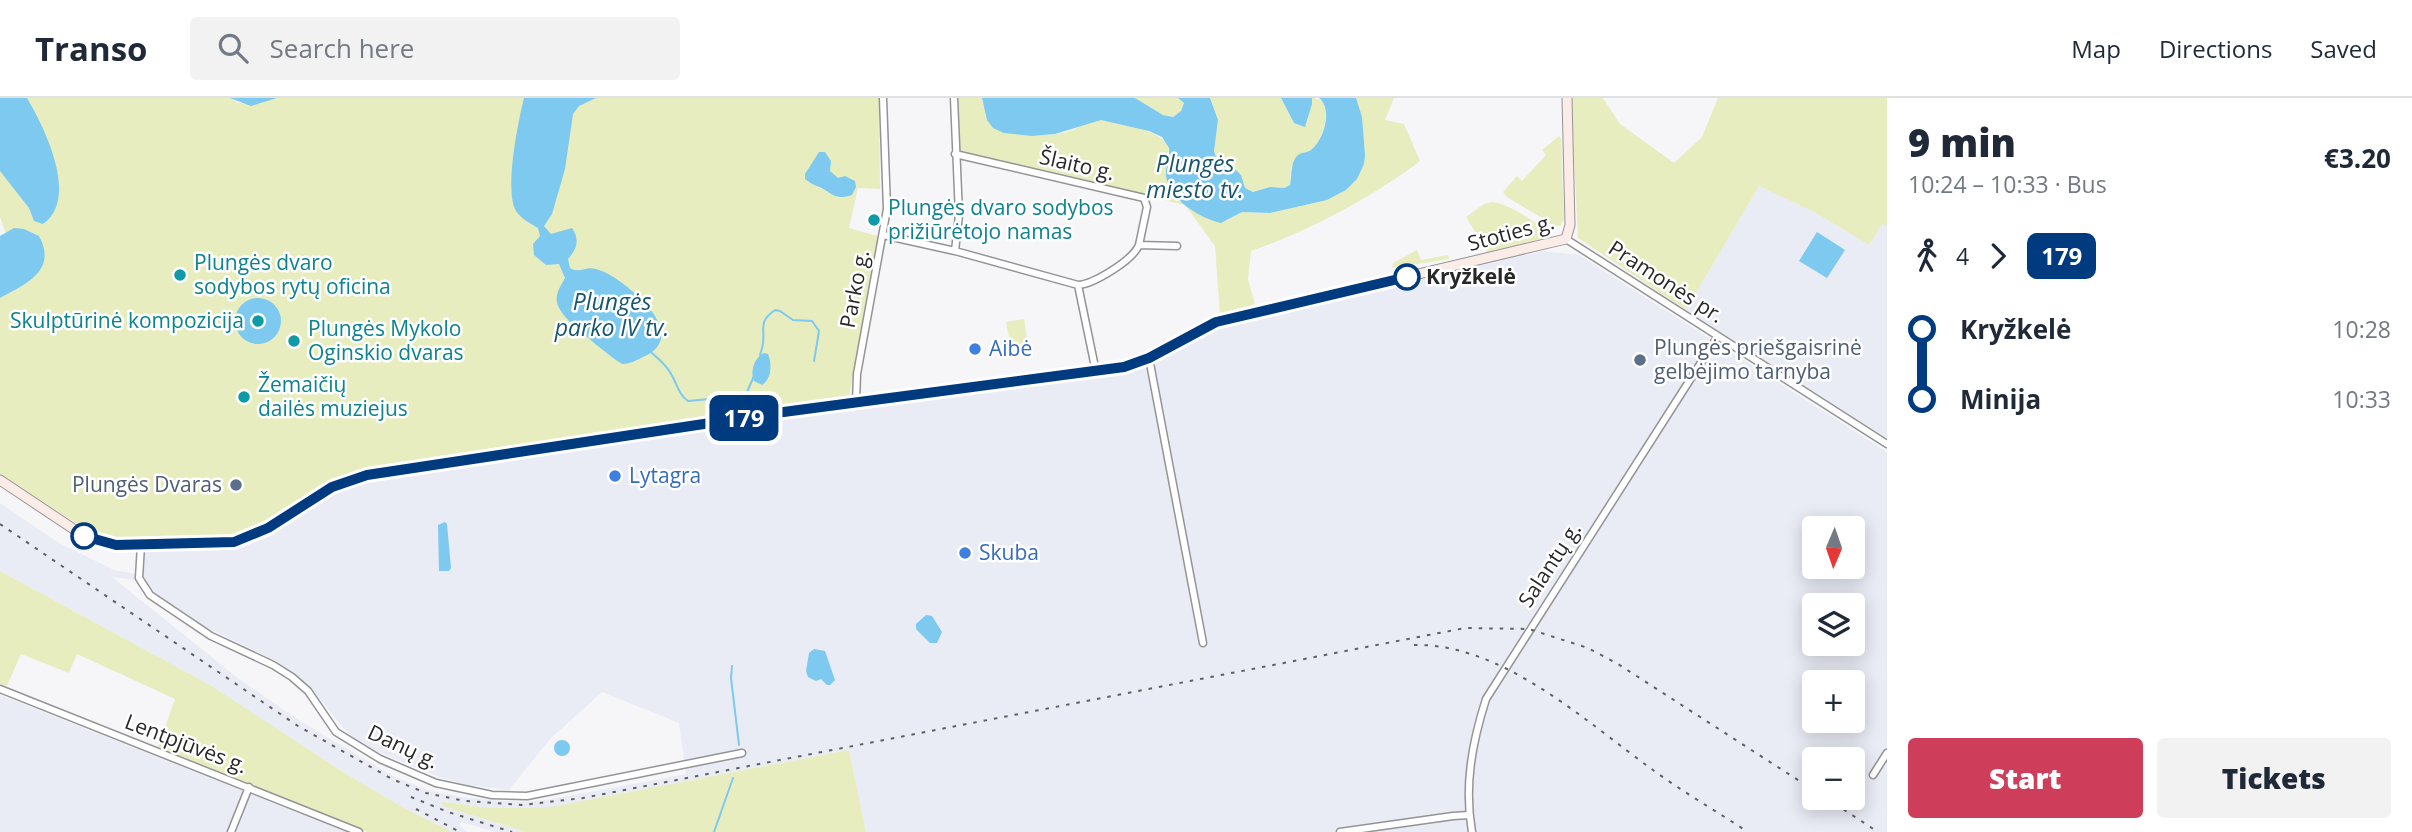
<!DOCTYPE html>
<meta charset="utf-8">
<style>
:root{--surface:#fff;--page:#f2f2f3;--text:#1f2937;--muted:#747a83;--line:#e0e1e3;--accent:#ce3e5b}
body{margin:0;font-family:"Open Sans",sans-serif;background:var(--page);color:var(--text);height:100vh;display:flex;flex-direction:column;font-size:26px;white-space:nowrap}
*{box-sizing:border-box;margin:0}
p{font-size:23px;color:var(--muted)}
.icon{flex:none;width:38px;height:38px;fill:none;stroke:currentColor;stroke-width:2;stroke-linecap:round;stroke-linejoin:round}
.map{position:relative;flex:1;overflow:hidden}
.side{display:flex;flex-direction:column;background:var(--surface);width:525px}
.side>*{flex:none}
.badge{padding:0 14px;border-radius:10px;font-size:24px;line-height:46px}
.needle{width:46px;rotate:182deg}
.controls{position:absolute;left:1802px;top:418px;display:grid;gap:14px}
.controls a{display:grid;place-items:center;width:63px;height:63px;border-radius:7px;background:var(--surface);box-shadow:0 4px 18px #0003;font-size:35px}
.map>.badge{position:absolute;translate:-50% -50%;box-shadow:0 0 0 4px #fff}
.legs{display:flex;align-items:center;gap:10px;height:77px;padding:0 21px;font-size:23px}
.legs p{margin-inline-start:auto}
.overview{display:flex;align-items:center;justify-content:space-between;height:119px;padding:0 21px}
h1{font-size:38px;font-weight:800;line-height:52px}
.cta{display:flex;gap:14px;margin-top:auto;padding:14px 21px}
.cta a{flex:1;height:80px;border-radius:7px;background:var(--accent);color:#fff;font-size:28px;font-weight:800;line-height:80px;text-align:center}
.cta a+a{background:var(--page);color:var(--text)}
ul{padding:0 21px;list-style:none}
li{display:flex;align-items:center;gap:24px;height:70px;font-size:26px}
li i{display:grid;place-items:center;width:10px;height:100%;margin:0 9px;background:currentColor}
li i::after{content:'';width:18px;height:18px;margin:-9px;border:5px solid;border-radius:50%;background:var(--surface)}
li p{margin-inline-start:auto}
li:first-child i{background:linear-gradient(#0000 50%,currentColor 0)}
li:last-child i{background:linear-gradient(currentColor 50%,#0000 0)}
header{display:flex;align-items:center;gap:42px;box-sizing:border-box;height:98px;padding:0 35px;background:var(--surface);border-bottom:2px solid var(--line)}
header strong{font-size:33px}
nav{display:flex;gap:38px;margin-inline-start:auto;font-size:24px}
.search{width:490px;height:63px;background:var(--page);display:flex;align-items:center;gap:18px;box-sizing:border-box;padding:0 24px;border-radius:7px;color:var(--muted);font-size:26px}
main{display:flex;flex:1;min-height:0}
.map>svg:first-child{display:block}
.built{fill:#e9ebf5;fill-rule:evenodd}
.green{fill:#e8edbf}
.water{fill:#7dc9ef}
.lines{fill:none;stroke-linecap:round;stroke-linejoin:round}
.stream{stroke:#7dc9ef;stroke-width:2}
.street-casing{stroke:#949497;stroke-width:9}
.secondary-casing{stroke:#949497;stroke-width:11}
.street{stroke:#fff;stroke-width:6}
.secondary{stroke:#fcece7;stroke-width:9}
.rail{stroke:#606061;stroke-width:2;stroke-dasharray:3.5 7;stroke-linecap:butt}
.line-1-casing{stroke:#fff;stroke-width:16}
.line-1{stroke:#003b80;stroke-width:10}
.culture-dot{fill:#0f9aa8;stroke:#fff;stroke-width:2.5}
.stop-1-dot{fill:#fff;stroke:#003b80;stroke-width:3.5}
.shop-dot{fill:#3f7fe0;stroke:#fff;stroke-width:2.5}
.service-dot{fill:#5c6f8a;stroke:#fff;stroke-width:2.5}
.labels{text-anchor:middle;stroke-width:5;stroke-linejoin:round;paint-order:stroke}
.street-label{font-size:21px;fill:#282829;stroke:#fff}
.culture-label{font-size:21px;fill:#0d838f;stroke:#fff;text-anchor:start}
.stop-label{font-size:21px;font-weight:bold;fill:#282829;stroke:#fff;text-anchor:start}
.service-label{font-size:21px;fill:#4e5e75;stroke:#fff;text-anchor:start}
.shop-label{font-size:21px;fill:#366cbe;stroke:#fff;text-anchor:start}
.water-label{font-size:23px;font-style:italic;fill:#18556e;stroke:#fff}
</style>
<header>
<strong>Transo</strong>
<div class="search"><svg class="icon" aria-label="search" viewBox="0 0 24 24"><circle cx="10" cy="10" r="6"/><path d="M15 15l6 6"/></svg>Search here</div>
<nav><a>Map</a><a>Directions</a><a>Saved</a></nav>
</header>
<main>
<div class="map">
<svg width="1887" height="734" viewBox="0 0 1887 734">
<rect width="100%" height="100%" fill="#f6f6f9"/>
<path class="built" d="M1759 88 1816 115 1869 147 1882 125 1887 128V340L1686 212Z
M1543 153 1579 157 1887 354V734H866L849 652 550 709 491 710 444 704 442 705 445 709 526 734H496L461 724 460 728 467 734H452L404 710 343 674 210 587 0 473V405L59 445 114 472 136 476 137 482 112 479 239 581 300 623 393 678 428 692 465 700 521 704 547 702 686 676 679 625 602 594 550 641 509 692 467 687 442 680 366 649 351 639 314 594 295 577 276 563 193 523 151 493 141 473 143 452 235 449 256 440 345 390 379 380 824 314 1099 279 1142 268 1228 226ZM1815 430H1853V469H1815ZM1815 508H1853V546H1815ZM1815 584H1853V623H1815ZM1815 662H1853V700H1815Z
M0 597 43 614 347 734H0Z"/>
<path class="green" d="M0 0H230L238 5 277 0H879L880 91 858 90 849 130 878 138 849 299 362 372C319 384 289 415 249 433 215 448 153 442 116 443L99 440 0 376V139L6 136 0 119Z
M954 0H982L983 8 1032 38C1044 37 1058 37 1070 33 1081 29 1089 22 1101 22 1118 22 1164 33 1169 50L1166 70 1226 123 1242 114 1270 115 1327 102 1346 92 1357 81 1356 0H1394L1385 22 1404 26 1420 63C1371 100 1309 133 1251 153L1248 181 1256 210 1220 219 1215 148 1185 107 955 56Z
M1135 0H1178L1184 4 1181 13 1173 19 1163 17Z
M1210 0H1281L1294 25H1307L1312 0C1334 0 1325 33 1317 46 1310 54 1299 62 1291 69L1290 87 1284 90 1270 89 1253 94 1245 90 1241 84 1217 62 1214 53 1218 22Z
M1571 0H1603L1620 26 1674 65 1702 39 1718 0H1887V128L1882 126 1869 147 1816 115 1759 88 1686 212 1578 140Z
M1559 38 1561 40 1564 121 1560 128H1555L1507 99 1503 94 1517 78 1522 83 1546 57 1542 52Z
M1492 104C1512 107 1529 121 1546 132L1547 139 1488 155 1466 119 1484 106Z
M1417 152 1421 162 1448 157 1449 161 1392 170 1393 165Z
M1024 221 1028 247 1011 250 1006 224Z
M0 473 210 587 343 674 404 710 452 734H368L158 649 175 601 77 556 69 575 21 556 7 588 0 586Z
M849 652 866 734H526L445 709 441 705 444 704 491 710 550 709Z"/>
<path class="water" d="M0 0H27C44 29 80 100 43 126L34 123 29 110 0 73Z
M230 0H277L251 8Z
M524 0H596L579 8 573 16 565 71 552 116 544 128 551 136 572 130C580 142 577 151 568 161L570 170C579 176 586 168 596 171 608 174 622 184 632 193 653 210 680 243 643 259 637 262 630 266 623 266 617 265 575 229 569 223 564 218 559 211 557 205 555 195 561 188 565 180L559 166 546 167 534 157 533 146 540 138 538 130C530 125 521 121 516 113 504 93 518 24 524 0Z
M982 0H1135L1163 17 1173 19 1181 13 1184 5 1178 0H1210L1218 22 1214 53 1217 62 1224 68 1235 71 1241 77 1245 90 1253 94 1270 89 1284 90 1290 87C1292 77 1290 68 1296 59 1301 53 1305 56 1311 52 1324 42 1333 11 1319 0H1356L1362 19 1365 57 1364 66 1357 81 1346 92 1327 102 1270 115 1242 114 1221 125C1200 120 1169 102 1166 78 1165 68 1170 60 1169 50L1162 39 1149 33 1101 22 1055 36 1032 38 1004 35 993 30 987 22Z
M1281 0H1312V6L1305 29 1294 25Z
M819 54H825L831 63 830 73 838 80 845 78 855 83 856 89 852 97C840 101 835 99 825 92 818 87 815 89 805 81V76Z
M14 130 24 131 39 138C58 173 25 186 0 200V138Z
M1817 134 1845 152 1827 180 1799 163Z
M235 223a23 23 0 1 1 46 0a23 23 0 1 1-46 0Z
M764 255 768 256C772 266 772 281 762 287L754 283C750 273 754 260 764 255Z
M445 424 447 426 451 470 449 473H439L438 427Z
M926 517 932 518 942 534 937 545H930L916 531V526Z
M814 551 825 553 835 582 830 587H827L821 581 816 583 808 579 806 573 809 555Z
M554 650a8 8 0 1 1 16 0a8 8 0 1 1-16 0Z"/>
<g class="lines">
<path class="stream" d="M651 254C656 259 663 264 667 270 676 280 677 296 688 303L743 298 747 294 754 278
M760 257C761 253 763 249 763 245 765 229 758 224 775 212L780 213 793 222 812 223 819 233 814 263
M732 568 731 580 739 647
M714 734 733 680"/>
<defs>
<path id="street" d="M954 0 959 117 955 153
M955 56 1144 100 1147 109 1139 147
M883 137 955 153 1078 187C1094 186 1133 162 1139 147L1177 148
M1566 141 1887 346
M1078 187 1096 274
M1149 260 1203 545
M856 305 857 276 887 111 883 0
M141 447 139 480 150 497 211 538 273 567 292 579 308 593 336 634 380 661 436 685 492 697 527 698 742 655
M0 591 359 734
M1873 677 1887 655
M231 734 249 689
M1340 734 1453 718 1469 717
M1472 734C1464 688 1472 645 1486 601L1718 238"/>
<path id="secondary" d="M0 382 84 438 102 445 125 448 234 444 268 430 333 389 367 377 776 315 1124 269 1149 260 1216 224 1566 141 1570 127 1567 0"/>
</defs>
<use href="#street" class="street-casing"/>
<use href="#secondary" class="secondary-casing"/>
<use href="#street" class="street"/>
<use href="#secondary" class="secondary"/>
<path class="rail" d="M0 426 298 628 392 681 426 695 465 703 522 707 583 700 1465 530 1529 531 1588 550 1618 566 1815 693
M1414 547C1502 545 1585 623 1653 672 1683 694 1716 713 1748 734
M411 699 448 714 512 734
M1826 700 1878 734
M416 711 460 734"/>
</g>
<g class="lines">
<defs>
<path id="line-1" d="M84 438 116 447 234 444 268 430 332 389 367 377 776 315 1124 269 1149 260 1216 224 1407 179"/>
</defs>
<use href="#line-1" class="line-1-casing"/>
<use href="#line-1" class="line-1"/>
</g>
<g class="culture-dot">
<circle cx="874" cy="122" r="7"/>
<circle cx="180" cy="177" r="7"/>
<circle cx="258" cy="223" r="7"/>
<circle cx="294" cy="243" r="7"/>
<circle cx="244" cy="299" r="7"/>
</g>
<g class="stop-1-dot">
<circle cx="1407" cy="179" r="12"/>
<circle cx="84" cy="438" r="12"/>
</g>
<g class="shop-dot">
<circle cx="975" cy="251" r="7"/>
<circle cx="615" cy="378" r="7"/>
<circle cx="965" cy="455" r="7"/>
</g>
<g class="service-dot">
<circle cx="1640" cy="262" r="7"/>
<circle cx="236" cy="387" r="7"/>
</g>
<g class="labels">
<g class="street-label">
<text transform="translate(1077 67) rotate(13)" y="7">Šlaito g.</text>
<text transform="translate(1511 135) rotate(-15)" y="7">Stoties g.</text>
<text transform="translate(1666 184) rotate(33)" y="7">Pramonės pr.</text>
<text transform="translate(855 191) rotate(-79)" y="7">Parko g.</text>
<text transform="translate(1550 467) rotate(-57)" y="7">Salantų g.</text>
<text transform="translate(186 646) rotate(21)" y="7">Lentpjūvės g.</text>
<text transform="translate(403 649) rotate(25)" y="7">Danų g.</text>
</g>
<g class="culture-label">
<text x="888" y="117">Plungės dvaro sodybos<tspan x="888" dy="24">prižiūrėtojo namas</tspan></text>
<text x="194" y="172">Plungės dvaro<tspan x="194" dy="24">sodybos rytų oficina</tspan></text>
<text x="244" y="230" text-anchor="end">Skulptūrinė kompozicija</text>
<text x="308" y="238">Plungės Mykolo<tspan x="308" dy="24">Oginskio dvaras</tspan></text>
<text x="258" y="294">Žemaičių<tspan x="258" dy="24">dailės muziejus</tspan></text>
</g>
<g class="stop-label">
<text x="1426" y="186">Kryžkelė</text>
</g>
<g class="service-label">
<text x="1654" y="257">Plungės priešgaisrinė<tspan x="1654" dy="24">gelbėjimo tarnyba</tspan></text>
<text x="222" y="394" text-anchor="end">Plungės Dvaras</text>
</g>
<g class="shop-label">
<text x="989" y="258">Aibė</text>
<text x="629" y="385">Lytagra</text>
<text x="979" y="462">Skuba</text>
</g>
<g class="water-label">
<text x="1195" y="74">Plungės<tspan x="1195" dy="26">miesto tv.</tspan></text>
<text x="612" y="212">Plungės<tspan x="612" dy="26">parko IV tv.</tspan></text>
</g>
</g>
</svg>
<div class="controls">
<a><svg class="needle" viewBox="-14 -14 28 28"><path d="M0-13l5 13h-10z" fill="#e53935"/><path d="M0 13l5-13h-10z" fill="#747a83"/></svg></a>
<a><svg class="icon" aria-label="layers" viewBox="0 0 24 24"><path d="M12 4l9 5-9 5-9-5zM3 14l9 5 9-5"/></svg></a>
<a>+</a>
<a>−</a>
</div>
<b class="badge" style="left:744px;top:320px;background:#003b80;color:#fff">179</b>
</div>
<section class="side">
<div class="overview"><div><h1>9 min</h1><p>10:24 – 10:33 · Bus</p></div><b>€3.20</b></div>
<div class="legs"><svg class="icon" aria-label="walk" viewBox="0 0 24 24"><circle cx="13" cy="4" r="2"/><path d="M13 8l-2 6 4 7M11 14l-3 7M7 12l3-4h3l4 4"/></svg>4<svg class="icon" aria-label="forward" viewBox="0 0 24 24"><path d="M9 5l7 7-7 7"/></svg><b class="badge" style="background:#003b80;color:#fff">179</b></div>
<ul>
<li><i style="color:#003b80"></i><b>Kryžkelė</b><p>10:28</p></li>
<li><i style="color:#003b80"></i><b>Minija</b><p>10:33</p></li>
</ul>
<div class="cta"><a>Start</a><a>Tickets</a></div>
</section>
</main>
